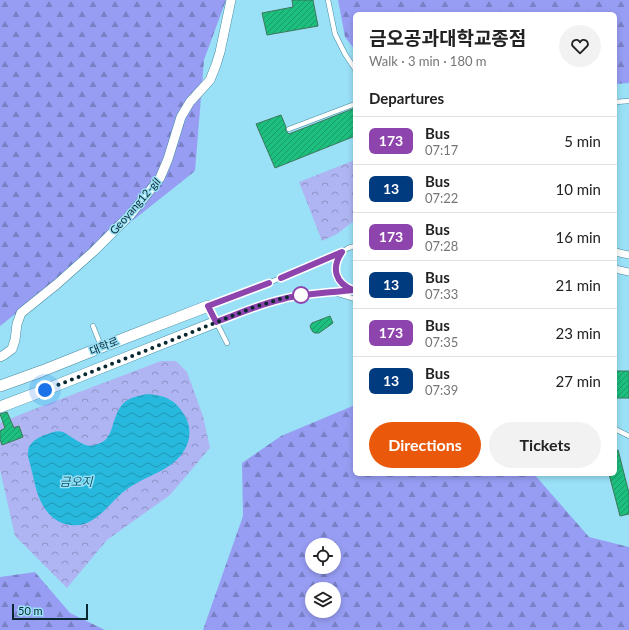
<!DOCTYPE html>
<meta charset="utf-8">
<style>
:root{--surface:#fff;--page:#f2f2f2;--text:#222;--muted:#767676;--line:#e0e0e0;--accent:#ea580c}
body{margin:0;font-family:Lato,"Noto Sans KR",sans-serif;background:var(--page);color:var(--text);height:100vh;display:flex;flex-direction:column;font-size:15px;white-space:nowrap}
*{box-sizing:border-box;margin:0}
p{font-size:13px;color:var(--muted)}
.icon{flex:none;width:22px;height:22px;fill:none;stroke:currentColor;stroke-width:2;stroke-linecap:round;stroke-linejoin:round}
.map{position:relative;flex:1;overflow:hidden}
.details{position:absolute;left:353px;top:12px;width:264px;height:464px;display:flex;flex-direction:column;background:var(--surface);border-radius:6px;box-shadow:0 2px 6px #0003}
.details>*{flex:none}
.badge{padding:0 8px;border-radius:6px;font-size:14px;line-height:26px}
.fabs{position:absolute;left:305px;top:538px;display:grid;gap:8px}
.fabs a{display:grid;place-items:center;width:36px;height:36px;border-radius:50%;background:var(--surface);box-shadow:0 2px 6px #0003;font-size:20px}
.scale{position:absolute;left:12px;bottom:10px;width:76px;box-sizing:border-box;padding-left:4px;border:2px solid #0a2831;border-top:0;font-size:11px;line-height:14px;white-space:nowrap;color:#0a2831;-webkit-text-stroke:3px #9ae1f7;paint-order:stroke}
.you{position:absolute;width:20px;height:20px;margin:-10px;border:3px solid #fff;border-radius:50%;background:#1a73e8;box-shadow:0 0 0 6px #1a73e833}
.map>.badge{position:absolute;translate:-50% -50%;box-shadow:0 0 0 2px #fff}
h2{padding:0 16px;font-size:15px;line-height:36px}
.round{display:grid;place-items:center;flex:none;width:42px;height:42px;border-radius:21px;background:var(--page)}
.headline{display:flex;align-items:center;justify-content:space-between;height:68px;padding:0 16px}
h1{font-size:19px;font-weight:700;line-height:30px}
.action{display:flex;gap:8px;margin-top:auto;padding:8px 16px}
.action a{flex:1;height:46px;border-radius:24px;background:var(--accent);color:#fff;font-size:16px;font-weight:700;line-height:46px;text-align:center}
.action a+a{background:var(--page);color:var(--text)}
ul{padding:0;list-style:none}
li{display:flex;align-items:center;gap:12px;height:48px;padding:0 16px;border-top:1px solid var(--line)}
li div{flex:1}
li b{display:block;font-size:15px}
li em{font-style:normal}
li .badge{min-width:44px;font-weight:700;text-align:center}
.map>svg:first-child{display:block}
.forest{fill:url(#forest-firs);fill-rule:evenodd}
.park{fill:url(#park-crowns)}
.water{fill:url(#water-waves)}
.building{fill:url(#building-hatch);stroke:#3e775a}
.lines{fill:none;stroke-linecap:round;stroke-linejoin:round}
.service-casing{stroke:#43899e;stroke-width:5.5}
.pedestrian-casing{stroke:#43899e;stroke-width:8}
.minor-casing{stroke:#43899e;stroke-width:10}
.tertiary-casing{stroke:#43899e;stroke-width:12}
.service{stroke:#fff;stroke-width:4.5}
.pedestrian{stroke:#fff;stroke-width:7}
.minor{stroke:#fff;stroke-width:9}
.tertiary{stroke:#fff;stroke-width:11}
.line-casing{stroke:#fff;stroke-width:9}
.line{stroke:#8e44ad;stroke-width:6}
.walk{stroke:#0a2831;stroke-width:4;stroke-dasharray:0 7.2}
.stop-dot{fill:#fff;stroke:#8e44ad;stroke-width:2}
.labels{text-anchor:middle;stroke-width:3;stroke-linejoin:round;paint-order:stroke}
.street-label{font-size:11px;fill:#0a2831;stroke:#9ae1f7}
.water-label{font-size:12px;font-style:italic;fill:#055669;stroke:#9ae1f7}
</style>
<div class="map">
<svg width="629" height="630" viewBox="0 0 629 630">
<defs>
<pattern id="forest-firs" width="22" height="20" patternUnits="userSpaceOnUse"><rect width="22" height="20" fill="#979df3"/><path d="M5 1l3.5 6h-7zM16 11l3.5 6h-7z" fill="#7980c5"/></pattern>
<pattern id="park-crowns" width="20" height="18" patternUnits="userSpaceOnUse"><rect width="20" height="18" fill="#afb5f3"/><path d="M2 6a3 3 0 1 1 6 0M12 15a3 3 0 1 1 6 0" fill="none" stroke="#8d93c5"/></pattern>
<pattern id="water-waves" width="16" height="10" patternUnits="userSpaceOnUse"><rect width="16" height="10" fill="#27b9dd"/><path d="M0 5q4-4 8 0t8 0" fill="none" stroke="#2096b4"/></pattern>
<pattern id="building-hatch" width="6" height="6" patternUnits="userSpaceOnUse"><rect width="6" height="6" fill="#1dbf7f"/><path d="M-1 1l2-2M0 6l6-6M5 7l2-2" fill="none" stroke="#189b69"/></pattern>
</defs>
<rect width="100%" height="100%" fill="#9ae1f7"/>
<path class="forest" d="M0 0H226L204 60 195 171 0 326Z
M338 0H629V83L615 84V14H355V50L345 37Z
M355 405V474H534L589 537 629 547V630H203L243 516 242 463 281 436ZM312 545H334V567H312ZM312 589H334V611H312Z
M35 572 70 613 105 630H0V577Z"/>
<path class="park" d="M355 160V220L337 234 322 241 299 182Z
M161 361H176L187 372 203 416 210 448 170 495 107 540 67 588 15 536 0 470V423L24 413Z"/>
<path class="water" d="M148 394C166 396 175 399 185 416 190 425 191 435 187 445 177 469 150 474 130 487 108 501 96 532 65 524 54 521 46 512 41 502 36 492 34 479 31 468 30 464 29 460 28 456 28 453 28 449 29 447 32 441 39 437 45 435 51 433 57 430 63 432 64 432 68 435 68 435 82 443 87 451 104 441 108 438 110 433 112 428 119 405 122 398 148 394Z"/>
<path class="building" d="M292 0H313L318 26 267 35 262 13 293 7Z
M355 108V136L275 168 256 124 281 115 286 127V131L289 134Z
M330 316 333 323 319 333H315L313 332 311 329 310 326 312 323Z
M615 371H629V398H615Z
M7 412 14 428 19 426 23 437 2 445 0 439V431L5 428 0 414Z
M618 450 629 493V514L620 516 609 474H615V451Z"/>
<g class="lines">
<defs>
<path id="service" d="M328 0 335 34 345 54 355 69
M615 102 629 101
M289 129 355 104
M341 254C330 268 337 287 355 290
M334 292 352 290
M216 322 252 308 283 299 312 294 332 292 355 299
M93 326 101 346
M227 343 208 306 281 278 342 252 348 248 355 246
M615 429 629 436"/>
<path id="pedestrian" d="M615 252 629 255
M615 269 629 272"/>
<path id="minor" d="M0 357 4 355 12 349 15 340 17 324 21 313 57 284 94 251 131 214 160 178 168 159 181 117 190 102 210 80 216 65 220 52 231 0"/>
<path id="tertiary" d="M0 386 42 371 102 347 208 306
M0 407 45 390 216 322"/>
</defs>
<use href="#service" class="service-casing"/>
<use href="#pedestrian" class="pedestrian-casing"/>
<use href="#minor" class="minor-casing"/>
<use href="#tertiary" class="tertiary-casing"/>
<use href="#service" class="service"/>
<use href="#pedestrian" class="pedestrian"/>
<use href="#minor" class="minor"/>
<use href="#tertiary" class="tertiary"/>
</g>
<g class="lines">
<defs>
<path id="line" d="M269 283 208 306 216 322C238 314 260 304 283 299 306 293 330 293 353 290 335 283 331 268 342 252L281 278"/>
</defs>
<use href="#line" class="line-casing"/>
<use href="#line" class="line"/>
<path class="walk" d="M45 390 76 378 165 343 252 308 283 298 301 295"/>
</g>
<circle class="stop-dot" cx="301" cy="295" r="8"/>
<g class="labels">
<g class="street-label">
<text transform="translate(135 206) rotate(-49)" y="4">Geoyang12-gil</text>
<text transform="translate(104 346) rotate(-22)" y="4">대학로</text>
</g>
<g class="water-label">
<text x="76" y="486">금오지</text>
</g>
</g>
</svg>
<div class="fabs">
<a><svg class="icon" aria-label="locate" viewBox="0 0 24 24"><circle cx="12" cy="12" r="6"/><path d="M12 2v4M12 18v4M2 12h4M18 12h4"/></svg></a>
<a><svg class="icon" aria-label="layers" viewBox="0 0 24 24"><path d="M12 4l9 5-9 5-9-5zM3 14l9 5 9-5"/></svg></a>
</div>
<div class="scale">50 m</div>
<div class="you" style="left:45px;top:390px"></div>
<section class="details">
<div class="headline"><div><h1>금오공과대학교종점</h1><p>Walk · 3 min · 180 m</p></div><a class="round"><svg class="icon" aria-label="heart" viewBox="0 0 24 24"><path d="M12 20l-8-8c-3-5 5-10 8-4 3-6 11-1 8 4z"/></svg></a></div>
<h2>Departures</h2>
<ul>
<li><span class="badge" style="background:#8e44ad;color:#fff">173</span><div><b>Bus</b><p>07:17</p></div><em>5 min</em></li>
<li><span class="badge" style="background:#003b80;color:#fff">13</span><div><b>Bus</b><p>07:22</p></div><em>10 min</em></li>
<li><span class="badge" style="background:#8e44ad;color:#fff">173</span><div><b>Bus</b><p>07:28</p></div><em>16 min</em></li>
<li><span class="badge" style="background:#003b80;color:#fff">13</span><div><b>Bus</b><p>07:33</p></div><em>21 min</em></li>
<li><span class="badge" style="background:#8e44ad;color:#fff">173</span><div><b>Bus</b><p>07:35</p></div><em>23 min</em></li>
<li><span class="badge" style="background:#003b80;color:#fff">13</span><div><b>Bus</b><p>07:39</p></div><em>27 min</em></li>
</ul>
<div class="action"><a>Directions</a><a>Tickets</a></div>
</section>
</div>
